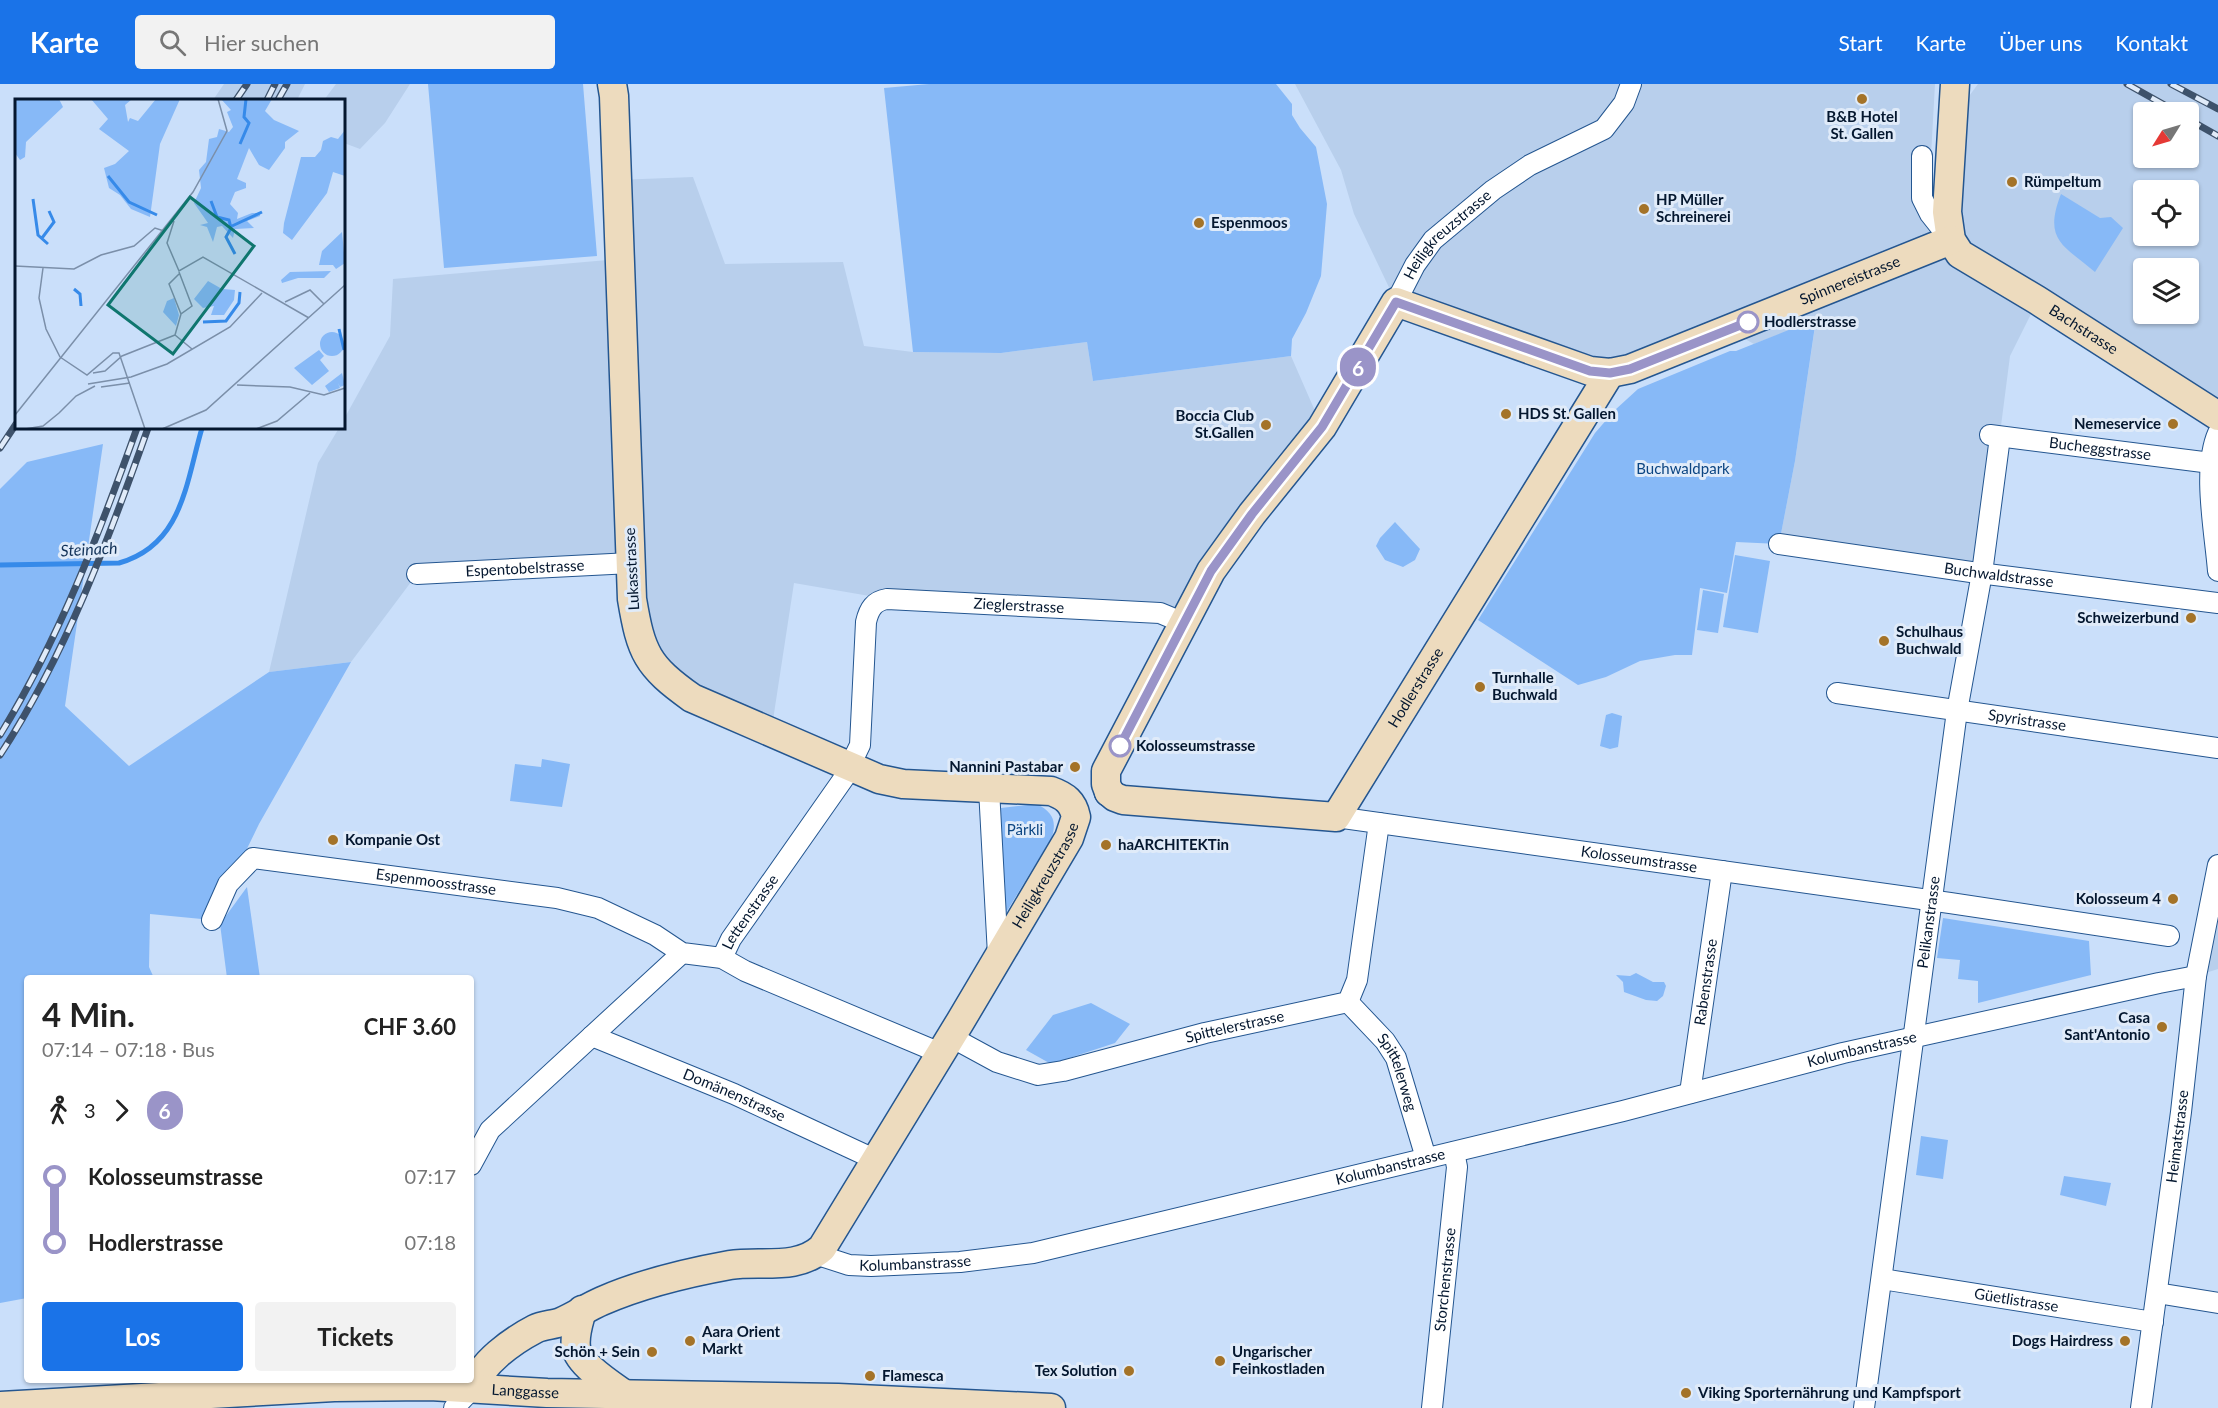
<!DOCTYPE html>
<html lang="de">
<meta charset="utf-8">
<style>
:root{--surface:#fff;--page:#f2f2f2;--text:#222;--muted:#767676;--accent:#1a73e8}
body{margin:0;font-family:Lato,sans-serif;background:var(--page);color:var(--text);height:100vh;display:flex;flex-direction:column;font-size:22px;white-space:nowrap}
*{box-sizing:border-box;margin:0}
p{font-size:20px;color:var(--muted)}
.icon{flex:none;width:33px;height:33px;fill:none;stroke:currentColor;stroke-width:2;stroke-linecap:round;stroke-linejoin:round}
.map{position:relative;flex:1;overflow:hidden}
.drawer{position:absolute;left:24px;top:891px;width:450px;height:408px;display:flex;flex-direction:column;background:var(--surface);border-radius:6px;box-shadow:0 2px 4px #0004}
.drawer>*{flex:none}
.badge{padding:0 12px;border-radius:20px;font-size:21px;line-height:39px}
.needle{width:39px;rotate:233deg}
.tools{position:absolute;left:2133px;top:18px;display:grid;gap:12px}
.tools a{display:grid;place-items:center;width:66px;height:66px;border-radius:6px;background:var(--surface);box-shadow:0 2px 4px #0004;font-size:30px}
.map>.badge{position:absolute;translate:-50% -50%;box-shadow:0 0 0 3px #fff}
.legs{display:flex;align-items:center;gap:9px;height:66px;padding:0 18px;font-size:20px}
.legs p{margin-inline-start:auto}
.headline{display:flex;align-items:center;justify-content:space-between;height:102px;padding:0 18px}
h1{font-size:33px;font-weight:700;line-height:45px}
.action{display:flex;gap:12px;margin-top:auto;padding:12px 18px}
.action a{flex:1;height:69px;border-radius:6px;background:var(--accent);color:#fff;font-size:24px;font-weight:700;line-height:69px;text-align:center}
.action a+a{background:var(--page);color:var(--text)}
ul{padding:0 18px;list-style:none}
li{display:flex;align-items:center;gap:21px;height:66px;font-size:22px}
li i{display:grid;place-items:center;width:9px;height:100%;margin:0 8px;background:currentColor}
li i::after{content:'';width:15px;height:15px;margin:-8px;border:4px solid;border-radius:50%;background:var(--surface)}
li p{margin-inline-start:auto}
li:first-child i{background:linear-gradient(#0000 50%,currentColor 0)}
li:last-child i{background:linear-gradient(currentColor 50%,#0000 0)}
header{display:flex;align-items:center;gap:36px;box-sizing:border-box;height:84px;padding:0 30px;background:var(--accent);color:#fff}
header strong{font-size:28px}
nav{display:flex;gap:33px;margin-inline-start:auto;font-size:21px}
.search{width:420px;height:54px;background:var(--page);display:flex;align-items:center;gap:15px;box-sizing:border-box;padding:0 21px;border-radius:6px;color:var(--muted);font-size:22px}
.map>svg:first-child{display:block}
.built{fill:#b8cfec;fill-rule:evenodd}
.green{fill:#87b9f7}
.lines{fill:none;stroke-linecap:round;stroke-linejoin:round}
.stream{stroke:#368ae9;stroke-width:5}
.street-casing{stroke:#245690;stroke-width:22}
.secondary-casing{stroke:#245690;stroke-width:31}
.street{stroke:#fff;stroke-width:20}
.secondary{stroke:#eddbbe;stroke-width:28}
.rail-casing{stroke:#3e526b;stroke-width:7}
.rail{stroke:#e0ebf9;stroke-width:4.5;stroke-dasharray:14;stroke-linecap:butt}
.line-1-casing{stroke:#fff;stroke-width:14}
.line-1{stroke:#9a94c8;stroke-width:9}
.poi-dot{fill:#a47328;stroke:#e0ebf9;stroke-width:2}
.stop-1-dot{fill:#fff;stroke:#9a94c8;stroke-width:3}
.labels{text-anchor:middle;stroke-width:6;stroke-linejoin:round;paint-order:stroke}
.poi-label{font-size:15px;font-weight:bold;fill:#04172f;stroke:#e0ebf9;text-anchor:start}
.street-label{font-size:15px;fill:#04172f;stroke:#e0ebf9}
.stop-label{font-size:15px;font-weight:bold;fill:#04172f;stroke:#e0ebf9;text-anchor:start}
.park-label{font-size:15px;fill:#0b4582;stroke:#e0ebf9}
.water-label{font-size:16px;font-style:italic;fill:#123258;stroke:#e0ebf9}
.inset-river{fill:none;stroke:#368ae9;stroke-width:3}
.inset-road{fill:none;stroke:#7b8fa9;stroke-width:1.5}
.view{fill:#0f766e;fill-opacity:0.15;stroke:#0f766e;stroke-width:3}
.inset-edge{fill:none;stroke:#04172f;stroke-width:3}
</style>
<header>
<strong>Karte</strong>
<div class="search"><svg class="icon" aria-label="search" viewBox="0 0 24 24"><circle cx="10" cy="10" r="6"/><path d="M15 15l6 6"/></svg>Hier suchen</div>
<nav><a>Start</a><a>Karte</a><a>Über uns</a><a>Kontakt</a></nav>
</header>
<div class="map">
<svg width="2218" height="1324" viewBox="0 0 2218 1324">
<rect width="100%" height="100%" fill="#cadffa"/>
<path class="built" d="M224 0H305L297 16H213Z
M336 0H410L385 39 360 65 344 59V16H324Z
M1295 0H1935L1929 107 1951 155 1953 34 1978 0H2218V332L2038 216 2010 272 1982 489 1779 460 1795 377 1816 236 1754 260 1729 246 1610 289 1396 218 1354 130 1341 86ZM2144 28H2188V74H2144ZM2144 106H2188V152H2144ZM2144 184H2188V230H2144Z
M693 93 725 180 843 178 864 262 913 268 1001 269 1087 258 1093 297 1291 272 1322 343 1184 539 887 515 794 499 771 649 654 583 631 479 417 490 351 578 269 588 318 379 339 344H344V335L390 252 393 195 619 175 617 96Z
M2218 781V885L2196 892Z"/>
<path class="green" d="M428 0H583L597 172 444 184Z
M929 0H1276L1292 20V31L1300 44 1316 63 1327 120 1321 192 1306 229 1292 255 1291 272 1093 297 1087 258 1001 269 913 268 884 4Z
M2061 110 2100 134 2111 133 2123 144 2095 188C2063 161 2043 156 2061 110Z
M1816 235 1795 377 1779 460 1736 458 1727 509 1700 504 1692 571H1675L1640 577 1606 593 1578 601 1478 536 1595 349 1615 326 1638 305 1730 267H1736Z
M103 360 65 622 129 682 269 588 351 578 259 740 212 836 150 830 149 883 154 894H27V1214L0 1219V405L27 378Z
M1395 438 1420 465 1415 476 1403 483 1385 476 1376 462 1380 454Z
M1735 471 1770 477 1758 549 1723 543Z
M1703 506 1724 510 1718 549 1697 546Z
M1612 629 1622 632 1618 663 1610 665 1600 662 1606 631Z
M542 675 570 680 562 723 510 717 515 680 541 683Z
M1037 720C1052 728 1057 736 1052 753L1004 832 999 775 1001 724Z
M247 803 260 894H227L220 840Z
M1943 834 2089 857 2091 891 1978 919V897L1958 895 1960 876 1937 874Z
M1636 889 1653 898H1664L1666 902 1663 912 1657 917 1646 916 1624 908 1623 898 1616 891 1630 892Z
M1091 919 1130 940 1115 959 1051 980 1026 966 1053 931Z
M1921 1052 1948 1056 1943 1095 1916 1091Z
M2064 1092 2111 1099 2106 1122 2060 1111Z"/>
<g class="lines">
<path class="stream" d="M0 481 119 479C183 461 186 398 202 344"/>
<defs>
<g id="street">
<path d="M1922 72V114L1930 130 1949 154"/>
<path id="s1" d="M1396 218 1415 181 1433 156 1493 106 1530 81 1604 45 1624 19 1631 0"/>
<path d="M2218 349C2202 385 2215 448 2218 487"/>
<path id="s2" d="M1990 351 2211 379"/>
<path id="s3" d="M1779 460 1971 488 2218 519"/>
<path id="s4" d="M417 490 631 479"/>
<path id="s5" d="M1837 609 2218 664"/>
<path d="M989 705 998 871"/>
<path id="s6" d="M1336 733 1950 819 2169 852"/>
<path id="s7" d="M212 836 228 800 253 774 557 814 598 824 655 851 682 869 722 874 745 887 940 969"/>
<path id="s8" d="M722 874 731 855 844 694 860 661 866 538C869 525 874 517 887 515L1160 529 1184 539"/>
<path id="s9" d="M1348 918 1385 957 1396 974 1426 1074"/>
<path id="s10" d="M592 952 734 1010 874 1075"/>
<path id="s11" d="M951 953 997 978 1038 991 1063 987 1205 949 1348 918 1357 896 1379 739"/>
<path id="s12" d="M1690 1009 1722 787"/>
<path d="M471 1081 490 1046 682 869"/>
<path id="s13" d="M815 1170 849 1181 871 1182 960 1178 1033 1169 1623 1027 1843 969 2159 899 2196 892"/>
<path id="s14" d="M1882 1195 2153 1238"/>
<path d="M2157 1209 2218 1219"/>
<path d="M454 1324 473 1304"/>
<path id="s15" d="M1432 1324 1457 1083 1454 1068"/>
<path id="s16" d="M1864 1324 1957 627 1982 489 2000 353"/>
<path id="s17" d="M2141 1324 2181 1028 2196 892 2218 781"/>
</g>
<g id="secondary">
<path id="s18" d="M1955 0 1947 128 1951 156 1960 170 2037 216 2218 332"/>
<path id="s19" d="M1109 708 1106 700V687L1211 487 1252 430 1322 343 1396 218 1590 287 1610 289 1630 285 1951 156"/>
<path id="s20" d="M1109 708 1115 713 1123 716 1336 733 1610 289"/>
<path d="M582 1226C579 1238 574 1251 576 1264 579 1280 610 1300 624 1310"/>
<path id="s21" d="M473 1304C481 1279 512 1257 535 1245 543 1241 553 1241 561 1238 575 1232 588 1223 602 1217 643 1199 686 1189 730 1181 760 1176 797 1187 822 1164L960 938 1069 754 1076 733C1073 718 1065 712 1051 707L903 700 879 695 692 614C647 582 641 569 632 515L614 12 612 0"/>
<path id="s22" d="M0 1322 334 1303 430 1302 547 1309 838 1314 1051 1324"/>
</g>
</defs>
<use href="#street" class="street-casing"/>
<use href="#secondary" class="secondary-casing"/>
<use href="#street" class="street"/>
<use href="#secondary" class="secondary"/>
<defs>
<path id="rail" d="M2127 0 2177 28
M2171 0 2218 25
M236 16 247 0
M267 16 275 0
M278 16 287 0
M2188 35 2218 52
M0 364 16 340
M0 651C59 555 99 450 137 344
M0 671C66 570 108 457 148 344"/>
</defs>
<use href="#rail" class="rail-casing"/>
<use href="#rail" class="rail"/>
</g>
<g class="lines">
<defs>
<path id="line-1" d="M1120 662 1211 487 1252 430 1322 343 1396 218 1590 287 1610 289 1630 285 1748 238"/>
</defs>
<use href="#line-1" class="line-1-casing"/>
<use href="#line-1" class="line-1"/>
</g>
<g class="poi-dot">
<circle cx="1862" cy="15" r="6"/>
<circle cx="2012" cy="98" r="6"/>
<circle cx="1644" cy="125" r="6"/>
<circle cx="1199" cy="139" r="6"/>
<circle cx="1506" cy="330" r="6"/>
<circle cx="2173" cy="340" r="6"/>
<circle cx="1266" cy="341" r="6"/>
<circle cx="2191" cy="534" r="6"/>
<circle cx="1884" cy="557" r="6"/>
<circle cx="1480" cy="603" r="6"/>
<circle cx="1075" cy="683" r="6"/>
<circle cx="333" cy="756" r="6"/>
<circle cx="1106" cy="761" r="6"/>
<circle cx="2173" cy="815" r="6"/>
<circle cx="2162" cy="943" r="6"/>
<circle cx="690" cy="1257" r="6"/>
<circle cx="2125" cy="1257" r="6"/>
<circle cx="652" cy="1268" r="6"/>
<circle cx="1220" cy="1277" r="6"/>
<circle cx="1129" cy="1287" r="6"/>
<circle cx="870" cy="1292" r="6"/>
<circle cx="1686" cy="1309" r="6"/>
</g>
<g class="stop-1-dot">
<circle cx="1748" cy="238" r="10"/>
<circle cx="1120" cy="662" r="10"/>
</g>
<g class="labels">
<g class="poi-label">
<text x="1862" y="38" text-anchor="middle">B&amp;B Hotel<tspan x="1862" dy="17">St. Gallen</tspan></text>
<text x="2024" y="103">Rümpeltum</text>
<text x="1656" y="121">HP Müller<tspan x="1656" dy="17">Schreinerei</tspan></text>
<text x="1211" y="144">Espenmoos</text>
<text x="1518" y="335">HDS St. Gallen</text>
<text x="1254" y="337" text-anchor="end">Boccia Club<tspan x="1254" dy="17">St.Gallen</tspan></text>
<text x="2161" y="345" text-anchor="end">Nemeservice</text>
<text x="2179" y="539" text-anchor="end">Schweizerbund</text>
<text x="1896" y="553">Schulhaus<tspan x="1896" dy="17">Buchwald</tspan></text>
<text x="1492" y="599">Turnhalle<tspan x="1492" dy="17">Buchwald</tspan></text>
<text x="1063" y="688" text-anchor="end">Nannini Pastabar</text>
<text x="345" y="761">Kompanie Ost</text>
<text x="1118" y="766">haARCHITEKTin</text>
<text x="2161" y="820" text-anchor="end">Kolosseum 4</text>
<text x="2150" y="939" text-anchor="end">Casa<tspan x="2150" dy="17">Sant'Antonio</tspan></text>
<text x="702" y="1253">Aara Orient<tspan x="702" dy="17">Markt</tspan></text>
<text x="2113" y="1262" text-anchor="end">Dogs Hairdress</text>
<text x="640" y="1273" text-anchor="end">Schön + Sein</text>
<text x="1232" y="1273">Ungarischer<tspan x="1232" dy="17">Feinkostladen</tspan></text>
<text x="1117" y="1292" text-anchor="end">Tex Solution</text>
<text x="882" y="1297">Flamesca</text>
<text x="1698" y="1314">Viking Sporternährung und Kampfsport</text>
</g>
<g class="street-label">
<text dy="5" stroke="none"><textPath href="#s1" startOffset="86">Heiligkreuzstrasse</textPath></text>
<text dy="5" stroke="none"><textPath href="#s19" startOffset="1058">Spinnereistrasse</textPath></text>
<text dy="5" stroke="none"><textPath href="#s18" startOffset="318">Bachstrasse</textPath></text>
<text dy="5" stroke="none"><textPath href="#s2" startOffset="111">Bucheggstrasse</textPath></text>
<text dy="5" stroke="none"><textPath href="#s4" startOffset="108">Espentobelstrasse</textPath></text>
<text transform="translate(632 485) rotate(-93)" y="5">Lukasstrasse</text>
<text dy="5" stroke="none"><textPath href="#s3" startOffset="222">Buchwaldstrasse</textPath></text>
<text dy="5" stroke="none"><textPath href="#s8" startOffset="543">Zieglerstrasse</textPath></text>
<text dy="5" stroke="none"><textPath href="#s20" startOffset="382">Hodlerstrasse</textPath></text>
<text dy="5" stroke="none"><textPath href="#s5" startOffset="192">Spyristrasse</textPath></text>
<text dy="5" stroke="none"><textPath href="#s6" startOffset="306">Kolosseumstrasse</textPath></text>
<text dy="5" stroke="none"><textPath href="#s21" startOffset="824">Heiligkreuzstrasse</textPath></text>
<text dy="5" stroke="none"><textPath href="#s7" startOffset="260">Espenmoosstrasse</textPath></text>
<text dy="5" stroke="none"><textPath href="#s8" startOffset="54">Lettenstrasse</textPath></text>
<text dy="5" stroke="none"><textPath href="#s16" startOffset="490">Pelikanstrasse</textPath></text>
<text dy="5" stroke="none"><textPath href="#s12" startOffset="112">Rabenstrasse</textPath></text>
<text dy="5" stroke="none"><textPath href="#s11" startOffset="298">Spittelerstrasse</textPath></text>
<text dy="5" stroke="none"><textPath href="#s13" startOffset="1074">Kolumbanstrasse</textPath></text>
<text dy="5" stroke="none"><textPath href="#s9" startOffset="88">Spittelerweg</textPath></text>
<text dy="5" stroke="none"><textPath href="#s10" startOffset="154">Domänenstrasse</textPath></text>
<text dy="5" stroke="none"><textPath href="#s17" startOffset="274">Heimatstrasse</textPath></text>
<text dy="5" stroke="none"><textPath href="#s13" startOffset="588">Kolumbanstrasse</textPath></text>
<text dy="5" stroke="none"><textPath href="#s13" startOffset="102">Kolumbanstrasse</textPath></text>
<text dy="5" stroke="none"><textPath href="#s15" startOffset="129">Storchenstrasse</textPath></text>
<text dy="5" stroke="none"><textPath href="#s14" startOffset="136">Güetlistrasse</textPath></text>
<text dy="5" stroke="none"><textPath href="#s22" startOffset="526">Langgasse</textPath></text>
</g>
<g class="stop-label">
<text x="1764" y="243">Hodlerstrasse</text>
<text x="1136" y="667">Kolosseumstrasse</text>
</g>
<g class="park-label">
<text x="1683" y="390">Buchwaldpark</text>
<text x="1025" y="751">Pärkli</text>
</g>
<g class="water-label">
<text transform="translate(89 465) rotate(-3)" y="6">Steinach</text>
</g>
</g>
<g transform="translate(15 15)">
<rect width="330" height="330" fill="#cadffa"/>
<path d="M0 0H44L48 8 11 43 10 58 5 61 0 54ZM76 0H117L110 6 113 23 115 19 123 22 141 0H165L145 45 135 118 116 110 105 96 94 89 89 69 100 65 114 52 84 30 93 20ZM206 0H257L250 12 259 21 284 32 270 43V49L254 71 244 66 234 49 222 80 231 84V89L220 93 215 105 223 114 222 120 237 114H245V117L232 122 239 129 220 130 218 139 207 127 202 128 198 143 192 128 185 126 193 124 179 104 186 89 184 71 191 63 194 40 202 38 204 30 214 33 218 28 212 13 216 11ZM330 31V77L318 73 312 94 277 141 268 134 269 124 286 58H300L306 51 308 42 316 38 323 40ZM327 133 330 164 321 170 318 166H304L307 152ZM316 172 309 179H283L267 184 266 181 275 173ZM193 182 207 190 202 199 208 190 220 191 219 201 209 216H196L199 207 188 209 179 200ZM159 199 164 216 161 227 148 213 152 202ZM305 245a12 12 0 1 1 24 0a12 12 0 1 1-24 0ZM304 251 309 257 305 261 314 272 297 286 279 269ZM327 274 330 286 325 288 323 284 325 289 314 293 310 287Z" fill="#87b9f7"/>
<path class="inset-river" d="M225 45 234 24 229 18 231 0M93 77 114 103 142 116M18 100 23 136 33 145M196 102 202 118 214 121 216 129 211 138 220 155M217 127 247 113M27 139 39 123 34 112M59 190 65 195 66 207M188 223 211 222 224 204 225 193M324 230 329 251"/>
<path class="inset-road" d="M159 122 152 144 164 172 188 158 294 219M0 167 59 170 86 156 119 147 140 129 149 132M28 169 24 199 31 230 45 258M164 175 154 185 166 215M270 203 295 191 309 205M160 236 166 215 177 207 164 173M160 236 177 250M45 258 72 276 98 254H104L130 330M78 274 90 272 107 257 160 236M73 285 116 278 152 265 215 228 247 194M222 286 275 288 309 296 330 289M86 288 115 284M44 314 61 297 80 287M0 316 178 93 212 32 203 0M10 330 28 327 44 314M147 330 191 311 330 186M241 330 262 322 295 294"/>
<path class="view" d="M175 98 239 147 158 255 93 206Z"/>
<rect width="330" height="330" class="inset-edge"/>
</g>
</svg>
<div class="tools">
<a><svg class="needle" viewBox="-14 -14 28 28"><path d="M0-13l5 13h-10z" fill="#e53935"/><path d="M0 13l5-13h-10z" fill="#767676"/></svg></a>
<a><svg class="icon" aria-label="locate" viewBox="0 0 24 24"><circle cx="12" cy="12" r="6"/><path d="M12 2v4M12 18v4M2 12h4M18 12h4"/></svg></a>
<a><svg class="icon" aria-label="layers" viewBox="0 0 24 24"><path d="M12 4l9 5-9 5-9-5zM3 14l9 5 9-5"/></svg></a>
</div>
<b class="badge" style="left:1358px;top:283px;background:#9a94c8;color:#fff">6</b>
<section class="drawer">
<div class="headline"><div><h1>4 Min.</h1><p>07:14 – 07:18 · Bus</p></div><b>CHF 3.60</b></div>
<div class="legs"><svg class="icon" aria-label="walk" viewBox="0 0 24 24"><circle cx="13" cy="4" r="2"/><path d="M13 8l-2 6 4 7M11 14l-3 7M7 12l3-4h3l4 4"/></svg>3<svg class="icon" aria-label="forward" viewBox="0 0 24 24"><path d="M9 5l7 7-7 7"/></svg><b class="badge" style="background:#9a94c8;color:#fff">6</b></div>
<ul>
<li><i style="color:#9a94c8"></i><b>Kolosseumstrasse</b><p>07:17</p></li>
<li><i style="color:#9a94c8"></i><b>Hodlerstrasse</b><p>07:18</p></li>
</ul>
<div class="action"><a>Los</a><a>Tickets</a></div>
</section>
</div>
